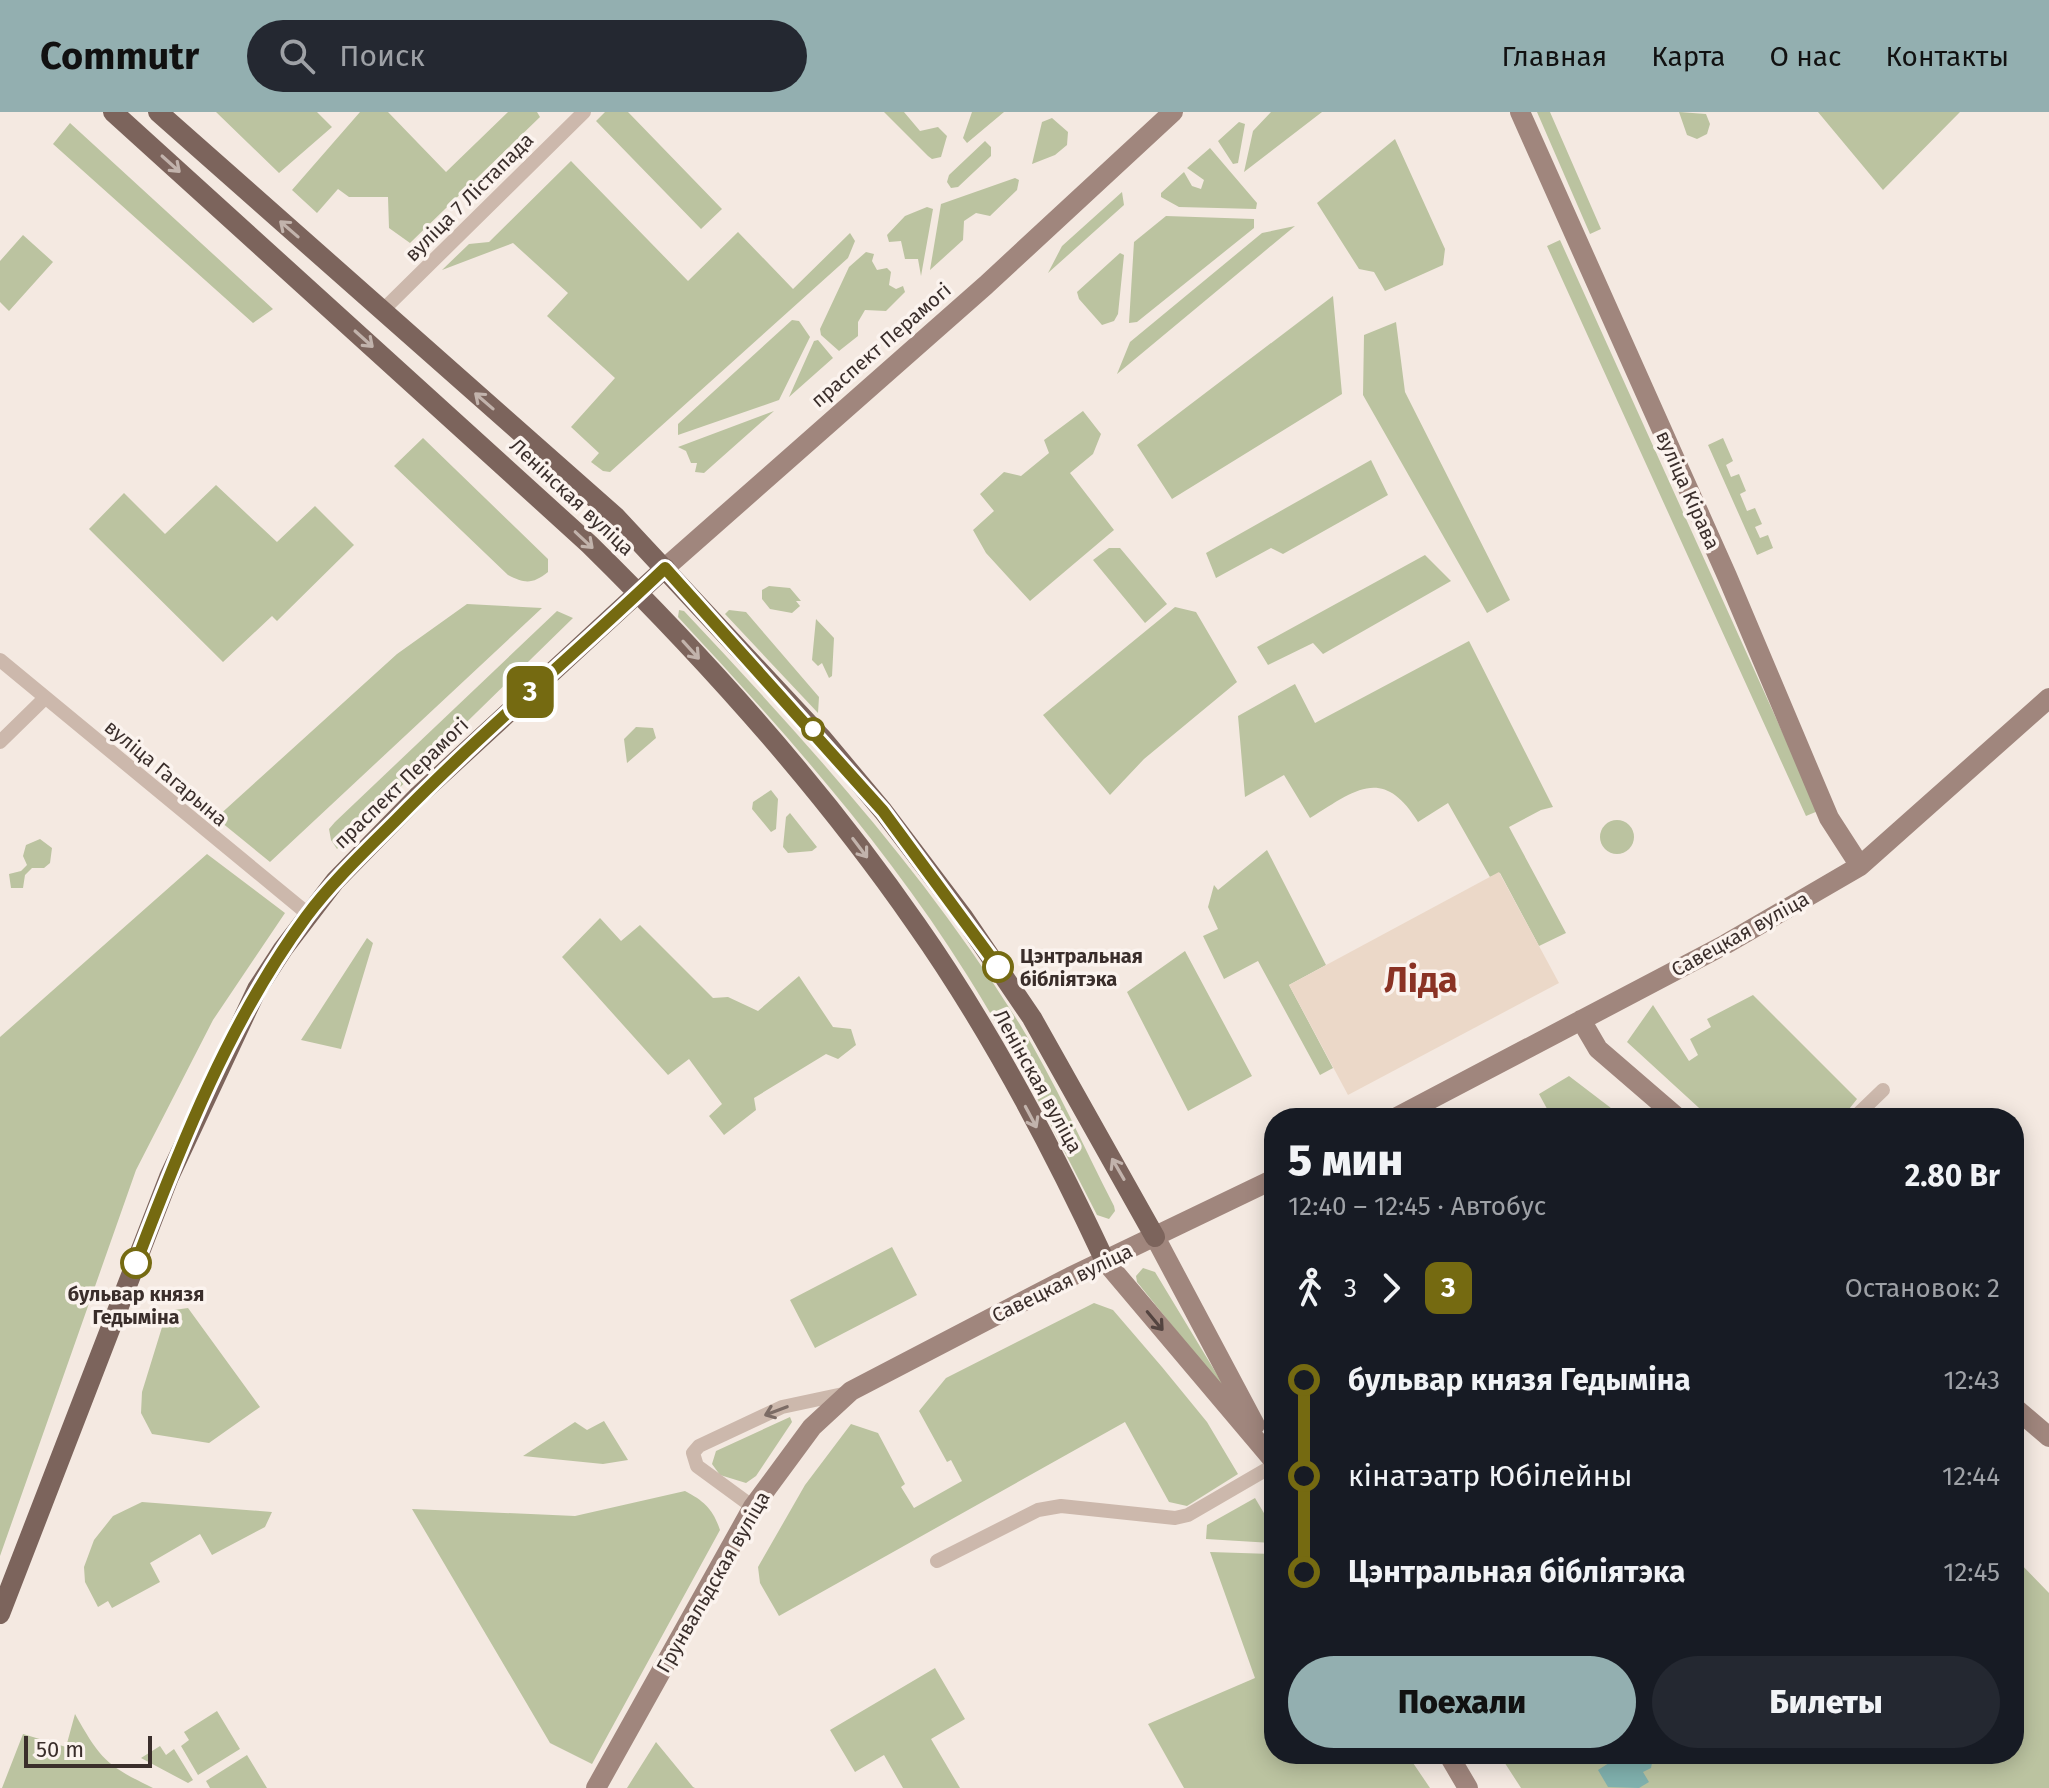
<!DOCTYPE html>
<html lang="ru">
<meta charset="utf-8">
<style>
:root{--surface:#171b24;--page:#242831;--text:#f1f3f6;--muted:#9ea1a6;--accent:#93afb0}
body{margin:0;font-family:"Fira Sans",sans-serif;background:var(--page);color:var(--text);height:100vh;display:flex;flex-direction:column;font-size:30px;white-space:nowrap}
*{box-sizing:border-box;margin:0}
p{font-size:26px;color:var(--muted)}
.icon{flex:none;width:44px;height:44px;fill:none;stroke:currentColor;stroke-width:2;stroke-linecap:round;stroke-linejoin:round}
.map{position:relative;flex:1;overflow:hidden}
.panel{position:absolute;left:1264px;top:996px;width:760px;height:656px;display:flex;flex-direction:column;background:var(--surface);border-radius:32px;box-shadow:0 4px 20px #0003}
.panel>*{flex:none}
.badge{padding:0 16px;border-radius:12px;font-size:28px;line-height:52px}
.scale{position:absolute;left:24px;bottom:20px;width:128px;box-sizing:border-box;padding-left:8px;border:4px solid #3a2e2b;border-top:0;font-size:22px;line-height:28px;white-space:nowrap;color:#3a2e2b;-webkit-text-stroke:6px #fbf3ee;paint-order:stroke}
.map>.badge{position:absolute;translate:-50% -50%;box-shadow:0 0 0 4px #fff}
.legs{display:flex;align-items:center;gap:12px;height:88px;padding:0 24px;font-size:26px}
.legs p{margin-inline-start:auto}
.headline{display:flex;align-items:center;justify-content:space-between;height:136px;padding:0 24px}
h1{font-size:44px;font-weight:800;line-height:60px}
.button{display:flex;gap:16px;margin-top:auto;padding:16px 24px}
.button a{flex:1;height:92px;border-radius:48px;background:var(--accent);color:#111;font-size:32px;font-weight:800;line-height:92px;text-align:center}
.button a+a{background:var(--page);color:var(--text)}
ul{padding:0 24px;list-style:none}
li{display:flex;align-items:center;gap:28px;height:96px;font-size:30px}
li i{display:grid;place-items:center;width:12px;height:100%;margin:0 10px;background:currentColor}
li i::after{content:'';width:20px;height:20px;margin:-10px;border:6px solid;border-radius:50%;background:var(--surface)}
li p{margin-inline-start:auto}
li:first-child i{background:linear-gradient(#0000 50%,currentColor 0)}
li:last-child i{background:linear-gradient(currentColor 50%,#0000 0)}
header{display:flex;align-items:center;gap:48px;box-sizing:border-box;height:112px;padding:0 40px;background:var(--accent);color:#111}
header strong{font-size:38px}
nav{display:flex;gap:44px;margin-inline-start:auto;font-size:28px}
.search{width:560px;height:72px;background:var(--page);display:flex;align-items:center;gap:20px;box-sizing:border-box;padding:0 28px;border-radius:44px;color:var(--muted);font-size:30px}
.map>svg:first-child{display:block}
.green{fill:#bbc3a0}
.plaza{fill:#ebd8c8}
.water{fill:#80b1ae}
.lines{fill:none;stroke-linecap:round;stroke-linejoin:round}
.minor{stroke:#ccb8ac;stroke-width:14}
.secondary{stroke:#a0867d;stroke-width:20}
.primary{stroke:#7c645c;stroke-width:20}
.oneway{stroke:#c2b3ac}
.oneway2{stroke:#544440}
.oneway3{stroke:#7c6c65}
.line-1-casing{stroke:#fff;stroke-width:18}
.line-1{stroke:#756a11;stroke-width:12}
.stop-1-dot{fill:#fff;stroke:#756a11;stroke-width:4}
.labels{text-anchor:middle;stroke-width:7;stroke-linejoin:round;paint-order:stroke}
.street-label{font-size:20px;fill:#3a2e2b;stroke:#fbf3ee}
.stop-label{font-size:20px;font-weight:bold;fill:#3a2e2b;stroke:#fbf3ee;text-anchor:start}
.town-label{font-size:36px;font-weight:bold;fill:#8a3224;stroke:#fbf3ee}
</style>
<header>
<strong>Commutr</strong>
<div class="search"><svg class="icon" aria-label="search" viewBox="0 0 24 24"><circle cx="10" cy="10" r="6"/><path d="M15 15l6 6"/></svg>Поиск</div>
<nav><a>Главная</a><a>Карта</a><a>О нас</a><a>Контакты</a></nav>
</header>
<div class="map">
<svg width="2049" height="1676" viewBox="0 0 2049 1676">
<rect width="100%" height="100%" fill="#f4e9e1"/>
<path class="green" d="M216 0H317L332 15 279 61Z
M360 0H388L446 60 508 0H537L540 5 410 131 389 116 388 85H349L338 77 317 101 292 78Z
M605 0H628L722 97 701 117 596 9Z
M884 0H904L920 19 938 15 947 24 941 45 932 47 928 44Z
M972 0H1004L967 31 963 26Z
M1271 0H1322L1244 60 1253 19Z
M1537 0H1550L1601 117 1590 122Z
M1679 0 1706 2 1710 12 1707 22 1697 27 1687 23Z
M1818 0H1960L1883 78Z
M1052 6 1068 20 1067 33 1055 43 1032 52 1042 10Z
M1239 10 1245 12 1238 51 1233 52 1218 29Z
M70 11 273 197 253 211 53 32Z
M1395 27 1445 137 1443 153 1385 179 1374 160 1359 157 1317 91Z
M985 29 991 35V44L958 75 951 76 947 70 949 63Z
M1210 36 1257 91 1256 97 1179 95 1161 85V81L1184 60 1192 74 1201 77 1204 68 1187 56Z
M571 49 688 169 738 120 793 177 850 121 855 129 848 146 610 360 603 359 591 350 599 341 571 315 615 266 547 204 568 181 513 131 442 158 469 132 489 130Z
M1015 66 1019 68 1017 78 990 104 976 101 964 109 963 128 930 158 941 92Z
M1122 80 1124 93 1048 161 1062 134Z
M927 95 933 97 921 164 918 147H905L901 129 889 130 887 123 905 104Z
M1166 104 1254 107V116L1137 210 1129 211 1134 130Z
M1295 114 1117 262 1130 230 1262 121Z
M23 123 53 150 9 199 0 190V149Z
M1560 128 1818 699 1806 704 1547 134Z
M866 140 874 142 872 149 877 158 887 156 891 160 889 173 896 177 903 174 905 180 886 199 865 198 858 210V224L839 239 821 223 820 217 849 155Z
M1120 141 1124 143 1118 202 1114 209 1102 213 1079 187 1077 180Z
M1333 184 1342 282 1172 387 1137 333Z
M792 208 799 209 810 225 779 288 678 323V312Z
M1396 210 1405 280 1510 488 1487 501 1363 283 1364 223Z
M818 228 833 246 789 285 814 229Z
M774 299 704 361 695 360 697 351H691L686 339 678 335Z
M1083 299 1101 322 1093 342 1070 361 1114 418 1030 489 986 441 973 418 994 399 980 382 1004 360 1021 364 1049 341 1044 328Z
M423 326 548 447V460C533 472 525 472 508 463L394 354Z
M1723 326 1733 349 1726 353 1731 365 1739 362 1746 379 1740 382 1747 399 1755 396 1762 412 1755 415 1760 426 1768 423 1773 436 1757 443 1708 333Z
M1371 348 1388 383 1283 442 1271 436 1216 466 1206 441Z
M216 373 277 430 315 394 354 433 277 509 272 504 223 550 89 417 124 381 165 422Z
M1109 436H1120L1167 492 1145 511 1093 448Z
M1425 443 1451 469 1323 542 1313 531 1268 553 1257 535Z
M769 474 790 476 801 489H796L800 494 792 501 770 497 762 487V478Z
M467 492 542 496 270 750 216 706 397 542Z
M1175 495 1196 500 1237 570 1144 647 1110 683 1043 603Z
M679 498 684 499C806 629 924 759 1019 911 1055 969 1083 1034 1114 1094L1115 1099 1109 1107 1097 1103C1055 1022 1016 940 967 863 885 732 782 617 678 505Z
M729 498 746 500 819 585 818 601 725 502Z
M557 499 573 506 337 737 331 728 329 717 335 710Z
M816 507 834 526 832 564 829 566 822 551 818 554 812 548Z
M1469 529 1553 695 1541 698 1509 715 1566 821 1539 834 1500 761 1490 765 1448 691 1418 710C1383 653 1355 678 1310 706L1284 663 1245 685 1238 604 1295 572 1315 611Z
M636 615 653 616 656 626 627 651 624 627Z
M771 678 778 687 776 717 771 720 752 697 753 690Z
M790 701 817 735 812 739 788 741 783 735 786 705Z
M1600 725a17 17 0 1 1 34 0a17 17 0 1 1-34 0Z
M40 727 52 736 50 751 44 756H32L25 763 23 776H11L9 762 21 759 27 753 23 744 26 733Z
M1267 738 1326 853 1289 873 1333 956 1320 963 1258 849 1224 867 1203 824 1218 817 1208 795 1214 773 1218 778Z
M207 742 285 801 213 908 136 1058 0 1444V925Z
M600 806 621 829 640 813 713 886 728 885 758 899 799 864 833 915 851 917 856 933 838 947 826 942 754 986 756 998 724 1023 709 1004 722 992 689 947 668 963 562 845Z
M367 826 373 831 341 937 301 928Z
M1185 839 1252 964 1188 999 1127 880Z
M1753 883 1857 987 1842 1006H1710L1627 930 1653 893 1689 949 1698 943 1690 927 1711 915 1707 907Z
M1569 964 1624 1006H1552L1539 982Z
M892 1135 917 1183 815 1236 790 1188Z
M1143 1156 1155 1160 1233 1289 1137 1170 1136 1164Z
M1094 1191 1113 1198 1162 1255 1207 1310 1238 1362 1187 1394 1169 1390 1125 1310 779 1504 760 1471 758 1455 805 1373 851 1312 878 1321 905 1372 901 1375 914 1396 962 1369 951 1348 947 1350 919 1299 946 1266Z
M188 1196 260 1295 209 1331 152 1322 141 1301 142 1280 167 1199Z
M790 1305 792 1310 756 1364 746 1371 720 1363 712 1352 716 1339Z
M604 1309 628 1348 603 1352 523 1344 575 1310 587 1318Z
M685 1379C704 1389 713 1397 720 1418L592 1652 550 1631 412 1397 575 1404Z
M1255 1386 1274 1418V1431L1206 1427 1207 1413Z
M142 1390 272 1400 265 1415 212 1443 200 1422 150 1451 160 1470 112 1496 108 1489 98 1495 85 1470 84 1455 94 1428 113 1404Z
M1210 1440 1274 1442V1642H1407L1430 1676H1184L1148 1612 1255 1566Z
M2014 1445 2049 1481V1676H1521L1499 1642H2014Z
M935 1556 965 1607 931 1627 960 1676H903L884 1643 855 1660 830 1618Z
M217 1599 240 1637 198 1663 181 1634 189 1628 184 1620Z
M75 1602C101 1648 106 1653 153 1676H2L23 1622 66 1635Z
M656 1630 693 1675 695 1676H627Z
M160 1634 166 1643 174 1637 193 1668 188 1671 141 1646Z
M247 1643 267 1676H210L206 1669Z"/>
<path class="plaza" d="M1499 760 1559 871 1348 983 1289 873Z"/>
<path class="water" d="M1604 1642H1639L1653 1646 1651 1656 1643 1660 1649 1670 1639 1676 1608 1675 1598 1658 1609 1651Z"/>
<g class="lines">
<path class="minor" d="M382 199 584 0
M0 548 308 802
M0 630 45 586
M1854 1006 1883 978
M753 1395 697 1354 693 1341 699 1334 782 1295 843 1282
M937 1449 1038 1398 1061 1394 1175 1406 1188 1403 1274 1353"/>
<path class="secondary" d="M1520 0 1727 464 1829 706 1860 754
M665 456 986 173 1173 0
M1581 908 1598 937 1678 1006
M1395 1006 1726 832 1860 754 2049 586
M1155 1125 1255 1313
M1105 1149 1274 1349
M2014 1295 2049 1325
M1448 1642 1468 1676
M596 1676 753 1395 812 1315 851 1279 1070 1165 1274 1067"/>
<path class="primary" d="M113 0 589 432C708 549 821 675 916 812 990 917 1051 1033 1105 1149
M158 0 616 405 821 625 883 699 964 806 1032 906 1155 1125
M0 1502 169 1065 257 877 283 837 335 769 419 683 665 456"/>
</g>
<defs><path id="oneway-shaft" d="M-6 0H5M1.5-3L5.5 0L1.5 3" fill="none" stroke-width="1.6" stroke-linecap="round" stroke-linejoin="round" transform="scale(2)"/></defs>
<g class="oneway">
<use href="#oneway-shaft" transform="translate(171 52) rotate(42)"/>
<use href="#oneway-shaft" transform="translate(289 117) rotate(-139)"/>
<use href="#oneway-shaft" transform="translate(364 227) rotate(42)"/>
<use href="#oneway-shaft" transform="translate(484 289) rotate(-139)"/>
<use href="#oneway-shaft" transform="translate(584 428) rotate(43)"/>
<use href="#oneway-shaft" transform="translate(691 538) rotate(48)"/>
<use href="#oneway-shaft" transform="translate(860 736) rotate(53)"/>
<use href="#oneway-shaft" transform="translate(1031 1005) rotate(62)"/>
<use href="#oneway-shaft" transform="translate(1118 1057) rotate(-120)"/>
</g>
<use class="oneway2" href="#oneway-shaft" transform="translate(1155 1209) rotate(50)"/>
<use class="oneway3" href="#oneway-shaft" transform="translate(776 1299) rotate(159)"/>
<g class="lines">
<defs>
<path id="line-1" d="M136 1151C181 1032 230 908 306 805 332 770 365 739 396 708 482 620 576 541 665 456L883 699 998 855"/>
</defs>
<use href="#line-1" class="line-1-casing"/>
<use href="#line-1" class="line-1"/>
</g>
<g class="stop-1-dot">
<circle cx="813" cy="617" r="10"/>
<circle cx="998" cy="855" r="14"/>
<circle cx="136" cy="1151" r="14"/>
</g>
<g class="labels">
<g class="street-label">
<text transform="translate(469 85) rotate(-45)" y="7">вуліца 7 Лістапада</text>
<text transform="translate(881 233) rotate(-41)" y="7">праспект Перамогі</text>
<text transform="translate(1688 378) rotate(66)" y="7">вуліца Кірава</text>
<text transform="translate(572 385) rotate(43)" y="7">Ленінская вуліца</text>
<text transform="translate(166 661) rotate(40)" y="7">вуліца Гагарына</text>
<text transform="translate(401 671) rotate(-44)" y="7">праспект Перамогі</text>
<text transform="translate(1740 822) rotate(-29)" y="7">Савецкая вуліца</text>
<text transform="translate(1038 969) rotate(61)" y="7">Ленінская вуліца</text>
<text transform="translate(1062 1171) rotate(-26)" y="7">Савецкая вуліца</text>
<text transform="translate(713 1470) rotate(-60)" y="7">Грунвальдская вуліца</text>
</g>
<g class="stop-label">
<text x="1020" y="851">Цэнтральная<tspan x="1020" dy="23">бібліятэка</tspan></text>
<text x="136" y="1189" text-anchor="middle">бульвар князя<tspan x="136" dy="23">Гедыміна</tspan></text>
</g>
<g class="town-label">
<text x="1421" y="880">Ліда</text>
</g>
</g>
</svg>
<div class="scale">50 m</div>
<b class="badge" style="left:530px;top:580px;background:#756a11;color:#fff">3</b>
<section class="panel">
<div class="headline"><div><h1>5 мин</h1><p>12:40 – 12:45 · Автобус</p></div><b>2.80 Br</b></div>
<div class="legs"><svg class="icon" aria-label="walk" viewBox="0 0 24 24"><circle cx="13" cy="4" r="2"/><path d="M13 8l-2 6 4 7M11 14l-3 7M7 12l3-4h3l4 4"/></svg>3<svg class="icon" aria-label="forward" viewBox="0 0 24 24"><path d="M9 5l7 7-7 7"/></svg><b class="badge" style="background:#756a11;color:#fff">3</b><p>Остановок: 2</p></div>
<ul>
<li><i style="color:#756a11"></i><b>бульвар князя Гедыміна</b><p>12:43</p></li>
<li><i style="color:#756a11"></i><span>кінатэатр Юбілейны</span><p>12:44</p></li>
<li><i style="color:#756a11"></i><b>Цэнтральная бібліятэка</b><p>12:45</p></li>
</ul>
<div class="button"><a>Поехали</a><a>Билеты</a></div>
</section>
</div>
